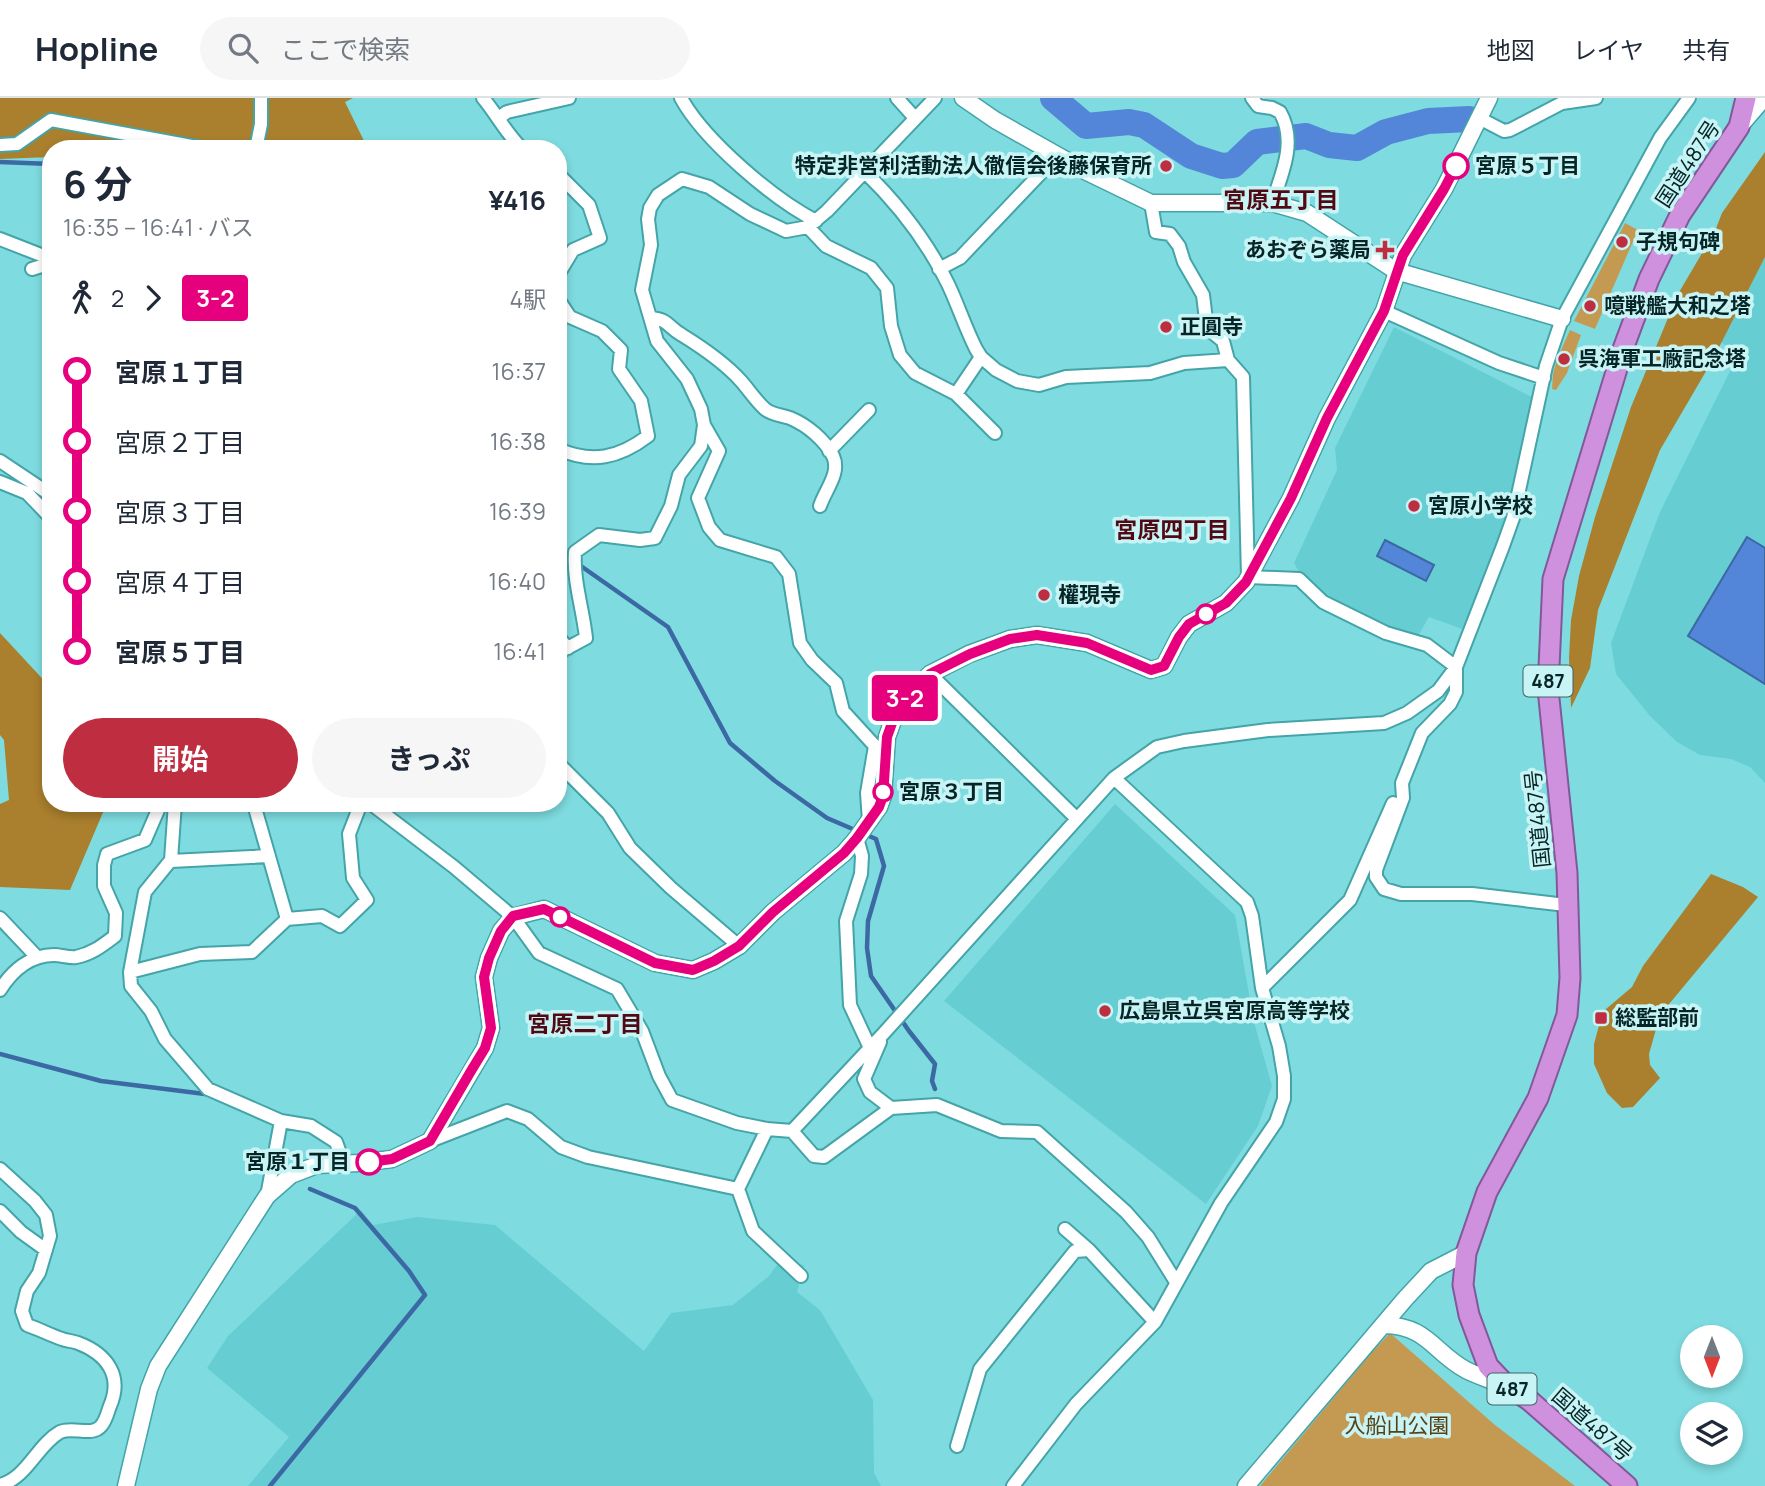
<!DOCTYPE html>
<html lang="ja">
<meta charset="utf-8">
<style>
:root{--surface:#fff;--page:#f6f6f7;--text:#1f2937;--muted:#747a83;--line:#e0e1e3;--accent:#be2d40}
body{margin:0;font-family:Manrope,"Noto Sans JP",sans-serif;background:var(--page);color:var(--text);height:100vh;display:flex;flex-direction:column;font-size:26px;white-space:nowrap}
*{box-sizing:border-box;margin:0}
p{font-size:23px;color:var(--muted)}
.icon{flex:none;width:38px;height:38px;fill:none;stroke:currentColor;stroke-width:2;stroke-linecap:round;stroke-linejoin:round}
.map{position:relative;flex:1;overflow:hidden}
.panel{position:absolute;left:42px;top:42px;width:525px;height:672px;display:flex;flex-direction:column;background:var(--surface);border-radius:28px;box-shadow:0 4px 10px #0003}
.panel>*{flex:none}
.badge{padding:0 14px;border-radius:5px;font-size:24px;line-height:46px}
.needle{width:46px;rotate:180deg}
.controls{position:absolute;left:1680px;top:1227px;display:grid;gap:14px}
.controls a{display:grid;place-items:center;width:63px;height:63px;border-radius:50%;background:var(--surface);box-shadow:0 4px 10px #0003;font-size:35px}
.map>.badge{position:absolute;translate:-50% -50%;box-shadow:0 0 0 4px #fff}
.legs{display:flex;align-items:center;gap:10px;height:77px;padding:0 21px;font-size:23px}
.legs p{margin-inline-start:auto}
.headline{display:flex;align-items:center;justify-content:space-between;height:119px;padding:0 21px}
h1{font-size:38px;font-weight:700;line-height:52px}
.primary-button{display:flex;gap:14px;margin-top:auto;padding:14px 21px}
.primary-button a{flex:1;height:80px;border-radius:42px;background:var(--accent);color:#fff;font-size:28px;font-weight:700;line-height:80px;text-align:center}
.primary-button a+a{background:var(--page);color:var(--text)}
ul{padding:0 21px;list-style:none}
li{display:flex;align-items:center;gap:24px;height:70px;font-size:26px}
li i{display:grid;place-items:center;width:10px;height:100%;margin:0 9px;background:currentColor}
li i::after{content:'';width:18px;height:18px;margin:-9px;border:5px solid;border-radius:50%;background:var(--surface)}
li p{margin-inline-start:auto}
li:first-child i{background:linear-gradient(#0000 50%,currentColor 0)}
li:last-child i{background:linear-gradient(currentColor 50%,#0000 0)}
header{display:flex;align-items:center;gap:42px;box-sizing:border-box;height:98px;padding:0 35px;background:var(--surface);border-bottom:2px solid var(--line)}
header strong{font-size:33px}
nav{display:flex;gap:38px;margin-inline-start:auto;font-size:24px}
.search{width:490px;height:63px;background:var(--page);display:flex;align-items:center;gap:18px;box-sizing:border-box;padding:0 24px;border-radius:38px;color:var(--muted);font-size:26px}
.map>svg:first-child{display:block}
.built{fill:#66ced3}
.green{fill:#c49a53}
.forest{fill:#aa7f2e}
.water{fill:#5386d8;stroke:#3c69a3;stroke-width:2}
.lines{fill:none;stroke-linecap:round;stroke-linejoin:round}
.stream{stroke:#3c69a3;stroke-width:4.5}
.river{stroke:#5386d8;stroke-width:26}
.minor-casing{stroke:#44a4a8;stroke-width:16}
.tertiary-casing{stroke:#44a4a8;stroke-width:19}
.trunk-casing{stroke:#815998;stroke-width:23}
.minor{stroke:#fff;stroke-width:12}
.tertiary{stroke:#fff;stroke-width:16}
.trunk{stroke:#cf90de;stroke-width:19}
.line-1-casing{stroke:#fff;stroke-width:16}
.line-1{stroke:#e6007e;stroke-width:10}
.poi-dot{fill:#be2d40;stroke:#c8f4f6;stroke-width:2.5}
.stop-1-dot{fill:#fff;stroke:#e6007e;stroke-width:3.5}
.labels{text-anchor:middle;stroke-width:7;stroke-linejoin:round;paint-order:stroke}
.shield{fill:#c8f4f6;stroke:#406364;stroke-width:2}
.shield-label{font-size:19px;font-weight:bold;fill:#062526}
.street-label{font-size:21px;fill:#062526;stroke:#c8f4f6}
.poi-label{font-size:21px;font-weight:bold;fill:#062526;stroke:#c8f4f6;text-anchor:start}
.stop-label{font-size:21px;font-weight:bold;fill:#062526;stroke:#c8f4f6;text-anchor:start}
.park-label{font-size:21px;fill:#594116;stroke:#c8f4f6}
.neighbourhood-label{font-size:23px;font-weight:bold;fill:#500a14;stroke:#c8f4f6}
</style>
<header>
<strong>Hopline</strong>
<div class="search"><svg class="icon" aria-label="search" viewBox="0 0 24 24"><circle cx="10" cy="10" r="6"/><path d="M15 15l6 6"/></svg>ここで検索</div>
<nav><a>地図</a><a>レイヤ</a><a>共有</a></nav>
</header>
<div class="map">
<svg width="1765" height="1388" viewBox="0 0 1765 1388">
<rect width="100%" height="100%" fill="#7edce0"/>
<path class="built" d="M1765 159V685L1750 669 1731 661 1700 657 1677 644 1650 618 1616 576 1611 545 1660 414 1738 257 1721 244Z
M1394 229 1532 299 1500 445 1462 531 1429 519 1415 543 1312 496 1294 465 1337 372 1335 350Z
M1115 706 1235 817 1254 924 1272 988 1258 1028 1206 1106 944 903Z
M361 1112 373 1127 417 1119 495 1127 644 1253 671 1215 733 1207 769 1178 779 1164 804 1167 797 1194 820 1212 873 1302 874 1375 881 1388H248L289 1339 207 1270 228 1238Z"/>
<path class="green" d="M1625 125 1638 132 1595 231 1574 223Z
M1570 232 1581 237 1567 275 1556 292 1552 291 1553 276 1557 261Z
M1390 1235 1495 1327 1575 1388H1260L1371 1255Z"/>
<path class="forest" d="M0 0H353L345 4 368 51H51V59L0 61Z
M1765 54V159L1712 263 1660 352 1598 512 1590 570 1571 610 1569 560 1571 522 1579 478 1595 419 1631 309 1678 196 1715 133 1722 115Z
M0 535 51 590V705H107L70 792 0 789V706L9 702 4 642 0 637Z
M1711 776 1743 789 1758 799 1660 917 1649 956 1650 967 1660 980 1633 1009 1622 1010 1607 995 1594 966V946L1601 920 1606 911 1632 889 1643 868Z"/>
<path class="water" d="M1747 439 1765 450V586L1688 538Z
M1385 442 1434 467 1426 483 1377 458Z"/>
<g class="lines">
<path class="stream" d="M0 64 51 66
M558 451 571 461
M578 466 668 529 730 645 775 683 827 720 876 741 884 768 868 823 867 850 871 878 909 933 935 966 932 983 935 991
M0 956 101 983 205 996
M270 1388 425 1197 409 1173 355 1110 310 1091"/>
<path class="river" d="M1053 0 1086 28 1129 24 1144 27 1191 58 1222 68 1233 67 1257 44 1306 38 1329 47 1357 50 1386 34 1428 23 1469 21"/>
<defs>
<path id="minor" d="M483 0C497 17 506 35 522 51
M681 0C704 42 773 101 816 123
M897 0 915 20
M1252 0 1258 8 1272 10 1280 14C1297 43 1282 76 1272 105
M500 19 507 14 569 0
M1479 20 1504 33 1510 32 1562 5 1596 0
M0 47 17 46 51 22 208 51
M256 51 261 26V0
M864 73C898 106 927 143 948 186 958 207 965 229 976 251L981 259 996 272 1017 283 1039 287 1066 279 1150 275 1184 265 1228 262
M558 76 589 107 600 140 573 152 558 177
M1151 105 1156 134 1170 136 1179 148 1184 164 1203 197 1207 230 1223 243 1228 262 1243 279 1248 479 1299 481 1323 504 1386 535 1427 547 1456 569V594L1450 606 1422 635 1402 685 1403 700 1376 772V779L1384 791 1401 796H1472L1566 807
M808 129 826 148 871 170 887 190 891 228 900 257 915 275 956 296 995 335
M0 141 41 157 51 158
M32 171 51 165
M939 171 960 160 1058 57
M558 201 570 219 602 233 621 252 619 271 641 303 648 338C619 360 592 366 558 351
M1384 213 1499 265 1544 280
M651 220C668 221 668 229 682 237 703 250 724 264 741 283 749 292 756 303 765 311 772 317 782 317 790 320 807 327 825 342 833 358 841 375 825 392 820 408
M956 296 981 259
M829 353 869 312
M0 363 51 397
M0 384 27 395 51 420
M558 539 568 550
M558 555 586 540C583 511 573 483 575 454L599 437 640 442 655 440 671 408 679 377 701 348 704 327
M930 576 1077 721
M558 665 608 715 630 750 671 790 739 848
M175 705 171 762 145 794 130 874 131 888 151 913 165 941 208 991 281 1023 311 1028 336 1044 344 1066
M370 705 454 769 513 819 539 855 617 891 642 933 659 978 672 1002 737 1025 767 1031
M255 710 287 821
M869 723 867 695 875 648 843 613 836 585 812 562 800 545 789 476 776 459 720 442 709 429 698 400 719 353 704 327 701 311 687 281 657 243 642 192 651 147 648 121 650 110 658 97 682 81 709 89 750 116 786 133 808 129 827 113 935 0
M857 740 862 758 861 776 846 823 850 907 870 950
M171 763 269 758
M0 820 36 858
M130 874 200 856 252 854 287 821 322 818 340 828 367 802 353 780 349 736 361 705
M1262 890 1350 802 1393 705
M0 892C12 873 30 857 54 857 61 857 69 860 76 859 92 856 103 847 115 838L116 815 104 788V767L107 756 145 742 161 705
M880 944 864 981 870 994 891 1010
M792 1033 884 935 1114 680 1157 649 1184 643 1268 632 1384 625 1407 615 1438 593 1456 569 1503 448 1513 420 1546 268 1562 221 1660 40 1689 0
M430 1043 507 1013 528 1021 561 1049 588 1059 738 1091 767 1031 792 1033 814 1058 824 1059 891 1010 937 1007 1001 1033 1037 1034 1126 1114 1148 1139 1176 1184
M0 1071 35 1103 46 1117 50 1138 39 1175 27 1193 22 1213 27 1227C39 1231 50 1237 62 1241 67 1243 73 1243 78 1245 107 1256 123 1278 110 1308 108 1313 106 1323 101 1328 92 1339 73 1328 60 1334 37 1347 27 1380 0 1387
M738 1091 753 1133 801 1178
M267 1098 281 1023
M0 1113 21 1134 46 1152
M1065 1131 1089 1152
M957 1348 980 1271 1075 1153 1089 1152 1155 1224
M1013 1388 1076 1306 1155 1224 1221 1105 1276 1024 1284 1001V978L1279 948 1262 890 1252 818 1247 804 1114 680"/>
<path id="tertiary" d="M963 0 995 22 1087 74 1151 105H1272L1307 115 1396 173 1562 221
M1739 29 1764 0
M1384 1227C1428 1228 1433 1254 1466 1272 1478 1278 1491 1282 1503 1287
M126 1388 149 1291 158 1268 267 1098 291 1077 317 1067 358 1065 392 1061 430 1043 485 950 491 930 484 879 489 860 501 833 513 819 544 811 655 865 693 872 714 863 739 848 773 814 844 755 857 740 879 709 883 698 887 639 896 614 907 598 930 576 969 556 1010 541 1037 537 1087 545 1151 572 1164 568 1179 539 1189 526 1226 505 1246 484 1291 400 1327 320 1384 213 1403 157 1444 91 1489 0
M1246 1388 1405 1201 1431 1173 1466 1155"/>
<path id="trunk" d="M1627 1388 1529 1302 1506 1287 1488 1268 1469 1217 1463 1187 1466 1155 1487 1094 1538 1000 1567 917 1570 880 1567 775 1548 591 1553 481 1623 251 1649 181 1680 117 1739 29 1746 0"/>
</defs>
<use href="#minor" class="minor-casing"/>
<use href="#tertiary" class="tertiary-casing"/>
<use href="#trunk" class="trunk-casing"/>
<use href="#minor" class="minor"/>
<use href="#tertiary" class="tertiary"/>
<use href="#trunk" class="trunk"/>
</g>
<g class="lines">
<defs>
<path id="line-1" d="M369 1064 392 1061 430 1043 471 973 485 950 491 930 484 879 489 860 501 833 513 818 544 811 655 865 693 872 714 863 739 848 773 814 844 755 857 740 879 709 883 698 887 639 896 614 906 598 930 576 970 556 1010 541 1037 537 1087 545 1151 572 1164 568 1179 539 1189 526 1226 505 1246 484 1291 400 1327 320 1384 213 1403 157 1444 91 1456 68"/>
</defs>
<use href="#line-1" class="line-1-casing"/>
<use href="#line-1" class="line-1"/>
</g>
<g class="poi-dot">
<circle cx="1166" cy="68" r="7"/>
<circle cx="1622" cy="144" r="7"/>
<path d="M1381.5 141.5h7v7h7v7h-7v7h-7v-7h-7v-7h7z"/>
<circle cx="1590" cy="208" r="7"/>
<circle cx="1166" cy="229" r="7"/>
<circle cx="1564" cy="261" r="7"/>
<circle cx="1414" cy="408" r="7"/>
<circle cx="1044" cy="497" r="7"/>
<circle cx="1105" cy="913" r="7"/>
<rect x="1594" y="913" width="14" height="14" rx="3.5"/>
</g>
<g class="stop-1-dot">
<circle cx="1456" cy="68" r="12"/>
<circle cx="1206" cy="516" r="9"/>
<circle cx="883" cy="694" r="9"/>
<circle cx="560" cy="819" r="9"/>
<circle cx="369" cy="1064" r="12"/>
</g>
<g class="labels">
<g class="shield">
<rect x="1523.5" y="567.5" width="49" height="31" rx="5"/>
<rect x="1487.5" y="1275.5" width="49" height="31" rx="5"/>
</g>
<g class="shield-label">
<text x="1548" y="590">487</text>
<text x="1512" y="1298">487</text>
</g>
<g class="street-label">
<text transform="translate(1688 66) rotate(-57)" y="7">国道487号</text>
<text transform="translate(1538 721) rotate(-96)" y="7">国道487号</text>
<text transform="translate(1592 1327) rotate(41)" y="7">国道487号</text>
</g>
<g class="poi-label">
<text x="1152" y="75" text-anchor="end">特定非営利活動法人徹信会後藤保育所</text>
<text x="1636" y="151">子規句碑</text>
<text x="1371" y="159" text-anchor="end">あおぞら薬局</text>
<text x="1604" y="215">噫戦艦大和之塔</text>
<text x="1180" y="236">正圓寺</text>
<text x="1578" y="268">呉海軍工廠記念塔</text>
<text x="1428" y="415">宮原小学校</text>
<text x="1058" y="504">權現寺</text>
<text x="1119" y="920">広島県立呉宮原高等学校</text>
<text x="1615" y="927">総監部前</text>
</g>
<g class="stop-label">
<text x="1475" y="75">宮原５丁目</text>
<text x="899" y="701">宮原３丁目</text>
<text x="350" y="1071" text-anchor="end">宮原１丁目</text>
</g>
<g class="park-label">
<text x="1397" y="1335">入船山公園</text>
</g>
<g class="neighbourhood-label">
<text x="1281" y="110">宮原五丁目</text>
<text x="1172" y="440">宮原四丁目</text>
<text x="585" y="934">宮原二丁目</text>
</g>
</g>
</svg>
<div class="controls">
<a><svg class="needle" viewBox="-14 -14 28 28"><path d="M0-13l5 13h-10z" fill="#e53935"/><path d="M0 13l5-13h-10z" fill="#747a83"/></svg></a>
<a><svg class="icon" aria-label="layers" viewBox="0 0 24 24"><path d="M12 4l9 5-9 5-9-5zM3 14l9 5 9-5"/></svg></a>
</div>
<b class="badge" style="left:905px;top:600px;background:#e6007e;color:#fff">3-2</b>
<section class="panel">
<div class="headline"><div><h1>6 分</h1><p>16:35 – 16:41 · バス</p></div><b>¥416</b></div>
<div class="legs"><svg class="icon" aria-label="walk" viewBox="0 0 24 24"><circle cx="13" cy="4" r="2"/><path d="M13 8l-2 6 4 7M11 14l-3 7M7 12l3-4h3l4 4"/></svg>2<svg class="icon" aria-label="forward" viewBox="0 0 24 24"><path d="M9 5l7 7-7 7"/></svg><b class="badge" style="background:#e6007e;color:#fff">3-2</b><p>4駅</p></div>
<ul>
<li><i style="color:#e6007e"></i><b>宮原１丁目</b><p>16:37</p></li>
<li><i style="color:#e6007e"></i><span>宮原２丁目</span><p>16:38</p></li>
<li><i style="color:#e6007e"></i><span>宮原３丁目</span><p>16:39</p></li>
<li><i style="color:#e6007e"></i><span>宮原４丁目</span><p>16:40</p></li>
<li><i style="color:#e6007e"></i><b>宮原５丁目</b><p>16:41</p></li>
</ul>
<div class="primary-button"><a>開始</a><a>きっぷ</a></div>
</section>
</div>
